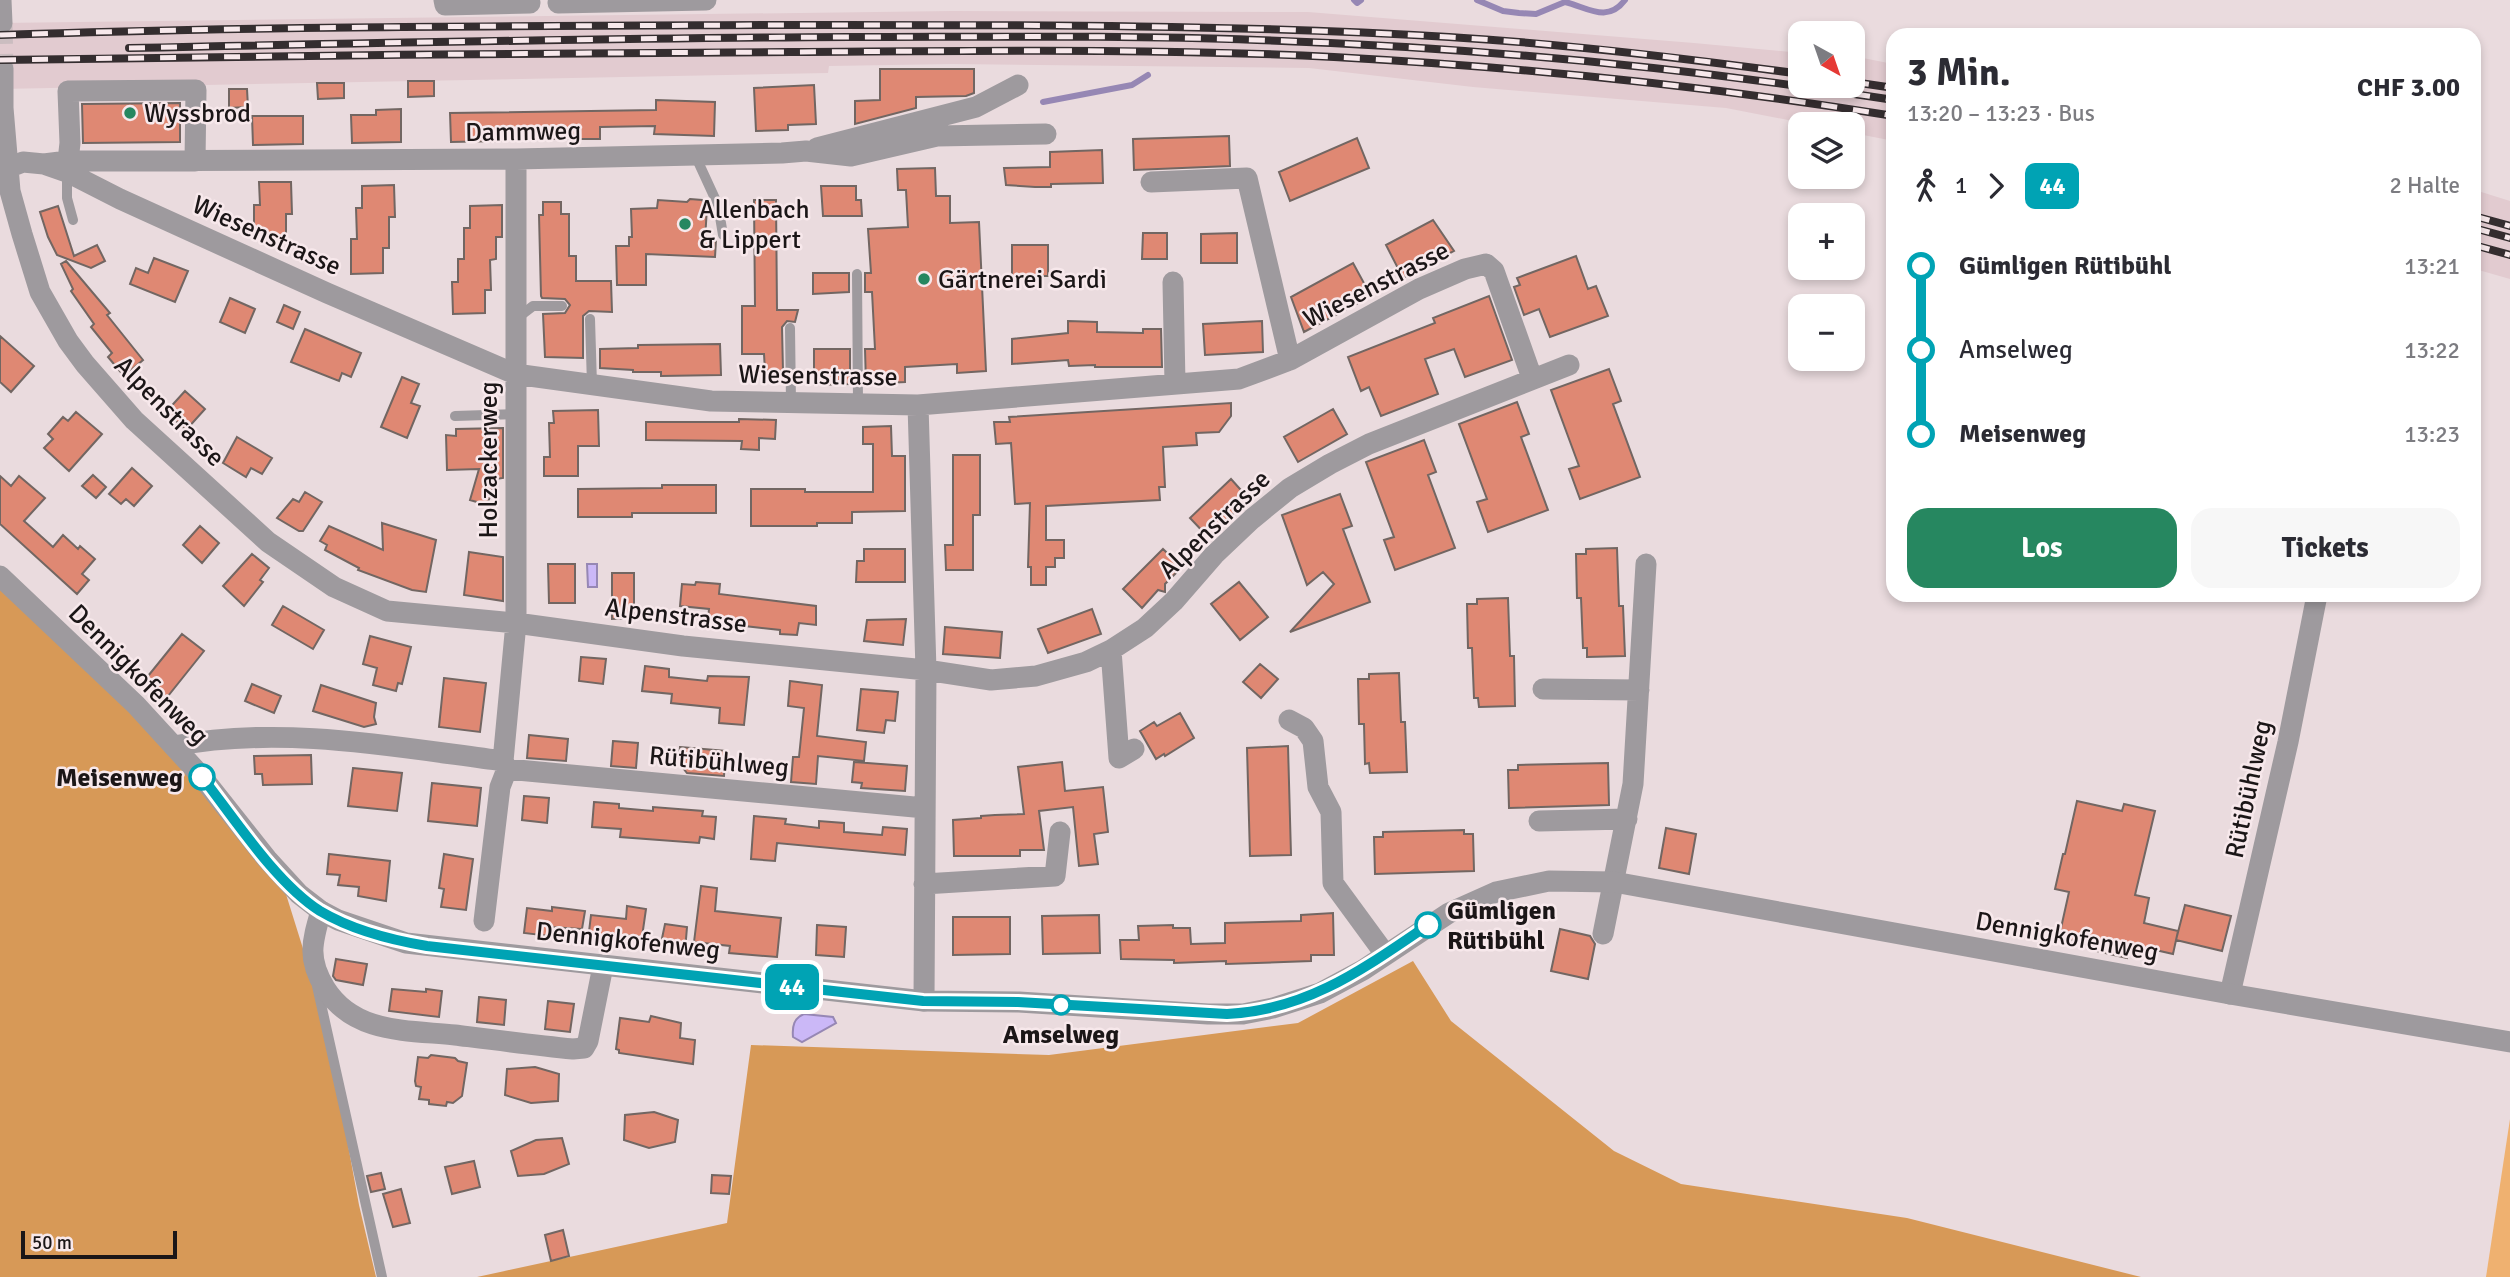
<!DOCTYPE html>
<html lang="de">
<meta charset="utf-8">
<style>
:root{--surface:#fff;--page:#f7f7f7;--text:#2b2b33;--muted:#7c7c81;--accent:#268760}
body{margin:0;font-family:Signika,sans-serif;background:var(--page);color:var(--text);height:100vh;display:flex;flex-direction:column;font-size:26px;white-space:nowrap}
*{box-sizing:border-box;margin:0}
p{font-size:23px;color:var(--muted)}
.icon{flex:none;width:38px;height:38px;fill:none;stroke:currentColor;stroke-width:2;stroke-linecap:round;stroke-linejoin:round}
.map{position:relative;flex:1;overflow:hidden}
.details{position:absolute;left:1886px;top:28px;width:595px;height:574px;display:flex;flex-direction:column;background:var(--surface);border-radius:21px;box-shadow:0 4px 10px #0003}
.details>*{flex:none}
.badge{padding:0 14px;border-radius:10px;font-size:24px;line-height:46px}
.needle{width:46px;rotate:140deg}
.tools{position:absolute;left:1788px;top:21px;display:grid;gap:14px}
.tools a{display:grid;place-items:center;width:77px;height:77px;border-radius:14px;background:var(--surface);box-shadow:0 4px 10px #0003;font-size:35px}
.scale{position:absolute;left:21px;bottom:18px;width:156px;box-sizing:border-box;padding-left:7px;border:4px solid #1b1617;border-top:0;font-size:19px;line-height:24px;white-space:nowrap;color:#1b1617;-webkit-text-stroke:5px #f7e8eb;paint-order:stroke}
.map>.badge{position:absolute;translate:-50% -50%;box-shadow:0 0 0 4px #fff}
.legs{display:flex;align-items:center;gap:10px;height:77px;padding:0 21px;font-size:23px}
.legs p{margin-inline-start:auto}
.summary{display:flex;align-items:center;justify-content:space-between;height:119px;padding:0 21px}
h1{font-size:38px;font-weight:700;line-height:52px}
.button{display:flex;gap:14px;margin-top:auto;padding:14px 21px}
.button a{flex:1;height:80px;border-radius:21px;background:var(--accent);color:#fff;font-size:28px;font-weight:700;line-height:80px;text-align:center}
.button a+a{background:var(--page);color:var(--text)}
ul{padding:0 21px;list-style:none}
li{display:flex;align-items:center;gap:24px;height:84px;font-size:26px}
li i{display:grid;place-items:center;width:10px;height:100%;margin:0 9px;background:currentColor}
li i::after{content:'';width:18px;height:18px;margin:-9px;border:5px solid;border-radius:50%;background:var(--surface)}
li p{margin-inline-start:auto}
li:first-child i{background:linear-gradient(#0000 50%,currentColor 0)}
li:last-child i{background:linear-gradient(currentColor 50%,#0000 0)}
.map>svg:first-child{display:block}
.built{fill:#e2cbd0}
.green{fill:#efb170}
.forest{fill:#d79957}
.water{fill:#cbb8f7;stroke:#9687b4;stroke-width:2}
.lines{fill:none;stroke-linecap:round;stroke-linejoin:round}
.stream{stroke:#9687b4;stroke-width:6}
.building{fill:#df8873;stroke:#726662;stroke-width:2}
.minor-tunnel{stroke:#cbbdc0;stroke-width:21;stroke-dasharray:21 10;stroke-linecap:butt}
.service{stroke:#9e9a9e;stroke-width:10}
.minor{stroke:#9e9a9e;stroke-width:21}
.tertiary{stroke:#9e9a9e;stroke-width:21}
.rail-casing{stroke:#342d2f;stroke-width:8}
.rail{stroke:#f7e8eb;stroke-width:5;stroke-dasharray:16;stroke-linecap:butt}
.line-1-casing{stroke:#fff;stroke-width:16}
.line-1{stroke:#00a3b4;stroke-width:10}
.poi-dot{fill:#268760;stroke:#f7e8eb;stroke-width:2.5}
.stop-1-dot{fill:#fff;stroke:#00a3b4;stroke-width:3.5}
.labels{text-anchor:middle;stroke-width:5;stroke-linejoin:round;paint-order:stroke}
.poi-label{font-size:26px;fill:#1b1617;stroke:#f7e8eb;text-anchor:start}
.street-label{font-size:26px;fill:#1b1617;stroke:#f7e8eb}
.stop-label{font-size:26px;font-weight:bold;fill:#1b1617;stroke:#f7e8eb;text-anchor:end}
</style>
<div class="map">
<svg width="2510" height="1277" viewBox="0 0 2510 1277">
<rect width="100%" height="100%" fill="#eadbde"/>
<path class="built" d="M952 11 1308 12 1694 43 1801 53V86H1853V57L1863 58 1893 64 1894 141 1853 133V124H1809L1726 108 1473 87 1309 68 952 64 829 66 828 73 0 89V23Z
M2475 190 2510 201V279L2475 269Z"/>
<path class="green" d="M2510 1119V1277H2486Z"/>
<path class="forest" d="M0 576 105 675 280 875 325 1019 359 1205 376 1277H0Z
M1413 961 1451 1021 1614 1151 1681 1184 1907 1218 2141 1277H477L727 1223 751 1045 1049 1055 1298 1023Z"/>
<path class="water" d="M587 564H597V587H588Z
M804 1014 833 1017 836 1023 802 1042 793 1037C792 1026 794 1018 804 1014Z"/>
<g class="lines">
<path class="stream" d="M1354 0 1357 3 1361 0
M1477 0 1503 11 1519 13 1536 14 1565 2C1587 7 1607 24 1625 0
M1043 102 1132 85 1148 75"/>
</g>
<path class="building" d="M880 69H974V93L966 96 916 97V108L855 124V101L880 100Z
M408 81H434V96L408 97Z
M317 83H344V98L318 99Z
M814 85 816 124 788 125V130L756 131 754 88Z
M229 89H247L248 107 229 108Z
M656 100 715 102 714 136 654 134 655 126 600 127V139H550V128H526L501 129V141L451 142 450 113 656 110Z
M180 103V142L83 143 82 104Z
M401 109V142L352 143 351 115H376V110Z
M252 116H303V144L253 145Z
M1229 136 1230 166 1134 170 1133 139Z
M1357 138 1369 168 1290 201 1279 172Z
M1102 150 1103 183 1051 184V187H1035L1006 185 1004 168 1050 167V152Z
M935 168 936 196H950V223L979 222 986 371 957 373V364L905 367V382L866 384 865 349H875L872 292H865V273H871L868 229 908 227 906 190H898L897 169Z
M259 182H291L292 214H286V236H254V205H260Z
M394 185 395 217H389V248H383V273L351 274V239H357L356 208H362V186Z
M821 186H856V200H861L862 216H823Z
M690 199 702 200 707 207 705 240H716L715 257 646 254V285H617L616 246H629V237H632L631 209 657 208 658 200 687 202Z
M754 200H776L777 310H798L795 322 787 321 782 327 783 371H765L764 354H742V306H755Z
M543 202H561V214H569V256H576V281H611L612 312 589 311 583 316V358L545 357 543 314 565 313 570 305 565 299 542 298 541 296 539 215H543Z
M502 205V237H496V259L490 260 491 290H485V313L453 314 452 282H458V259H464V228H470V206Z
M58 206 74 256 97 245 105 261 91 268 57 255 48 237 40 212Z
M1433 220 1454 251 1403 278 1386 245Z
M1143 233H1167V259H1142Z
M1237 233V263H1201V234Z
M1012 245H1048V276H1012Z
M1576 256 1588 289 1596 286 1608 316 1550 337 1539 309 1524 315 1514 287 1520 285 1517 278Z
M154 258 188 271 175 302 130 284 136 268 148 273Z
M66 261 110 313 107 315 143 360 124 376 108 357 112 353 91 327 94 324 71 291 73 289 61 264Z
M1353 263 1371 296 1304 332 1291 297Z
M813 273H849V292L813 294Z
M1489 296 1512 360 1465 377 1454 349 1425 359 1438 394 1381 416 1369 387 1361 391 1348 357 1435 323 1433 318Z
M230 298 255 309 245 333 220 322Z
M284 305 300 312 293 329 277 322Z
M1068 321 1097 322V332L1143 333V329H1161L1162 367H1095V365L1069 366 1068 360 1012 364V339L1068 333Z
M1262 321 1263 352 1205 355 1203 324Z
M305 329 361 353 351 377 342 373 339 381 291 362Z
M0 336 34 366 11 392 0 382Z
M720 344 721 375 661 376V372H633V370L600 368V349L638 348V345Z
M814 349H850V384L814 385Z
M1609 369 1621 401 1613 404 1640 477 1580 499 1569 469 1579 466 1551 390Z
M402 377 419 384 411 403 420 406 407 438 381 427Z
M185 391 205 409 186 430 166 412Z
M1517 402 1529 434 1521 437 1548 510 1488 532 1477 502 1487 499 1459 424Z
M1231 403V416L1219 432 1196 433 1197 445 1163 447 1165 487H1159L1160 500 1046 506V540H1064V558H1055V567H1046V585H1031V567H1028L1030 503 1015 504 1011 443 996 444 994 422H1010L1009 417Z
M1333 409 1347 434 1298 462 1284 437Z
M598 410 599 446H578V476H544V457H550L549 423H554L553 411Z
M76 412 102 434 69 471 44 448 53 439 48 434 63 417 68 421Z
M739 419 776 420 775 439 759 438V450L741 449 742 441 646 440V422H739Z
M891 426 892 456H905V511L852 512V523H817V526H751V489H805V492H873V444H863V427Z
M503 428V478L496 479 487 505 470 500 479 469 447 470 446 435 456 436V429Z
M237 437 272 458 262 474 251 468 246 477 223 463Z
M1424 440 1436 472 1428 475 1455 548 1395 570 1384 540 1394 537 1366 462Z
M953 455H980V515H973V570H946L945 545H953Z
M132 468 152 486 134 506 126 499 121 504 109 494Z
M93 475 106 487 96 498 82 486Z
M0 476 11 486 19 476 45 498 24 521 53 547 63 535 78 549 80 546 95 559 82 574 89 580 77 594 0 524Z
M1231 479 1249 499 1208 537 1190 518Z
M662 485H716V513H632V517H578V489L662 488Z
M305 492 322 502 303 531H299L277 518 293 499 299 502Z
M1340 494 1352 526 1343 529 1370 602 1290 632 1334 584 1323 572 1307 585 1282 515Z
M382 523 436 540 426 592 412 590 358 570 359 568 325 550 327 545 320 541 329 526 383 550Z
M200 526 219 543 202 563 183 545Z
M1617 548 1619 606H1623L1625 656 1587 657V648H1583L1581 598H1577L1576 554H1586V549Z
M864 549H905V582H856L857 561H864Z
M1163 549 1182 567 1165 584V592L1158 590 1142 608 1123 589Z
M469 552 503 557V601L464 595Z
M252 554 269 568 260 580 263 582 244 606 223 586Z
M548 564H575V603H549Z
M612 573H634V618L612 619Z
M696 582 720 584 719 594 816 606V625L799 623 797 635 780 634V630L736 625V621L708 619 709 609 680 606 682 584 695 585Z
M1239 582 1268 617 1240 640 1211 604Z
M1508 598 1510 656H1514L1515 706 1479 707 1478 698H1474L1472 648H1468L1467 604H1477V599Z
M283 606 324 630 313 649 272 625Z
M1092 609 1101 634 1048 653 1038 629Z
M906 619 903 645 864 641 867 620Z
M945 627 1002 632 1000 658 943 654Z
M182 634 204 651 164 701 144 681Z
M370 636 411 647 402 684 398 683 396 691 373 685 377 668 363 664Z
M581 657 606 659 603 684 579 681Z
M1260 664 1278 679 1261 698 1243 682Z
M645 666 669 669V677L707 681 708 676 749 677 744 725 719 723 720 708 671 703 672 694 642 691Z
M1399 673 1401 722H1405L1407 772 1370 773 1369 763 1365 764 1364 724H1359L1358 679H1369V674Z
M444 678 486 683 480 732 439 727Z
M790 681 822 685 817 736 866 742 864 761 818 756 816 784 791 782 793 757H799L804 708 788 706Z
M252 684 281 696 274 713 245 701Z
M321 685 376 703 374 717 376 724 364 727 313 711Z
M861 689 898 692 895 721 886 720 884 733 857 730Z
M1180 713 1194 738 1165 756 1164 754 1156 759 1140 731 1154 722 1157 726Z
M529 735 568 739 566 761 527 758Z
M613 741 638 743 636 768 611 766Z
M1288 746 1291 855 1250 856 1247 748Z
M680 747 726 751 724 776 687 773 679 763Z
M311 755 312 784 263 785 262 774H255L254 756Z
M854 762 907 766 905 791 861 788 862 783 852 782Z
M1062 762 1065 791 1103 787 1108 832 1094 834 1098 864 1079 866 1073 807 1039 811 1044 850H1020V856H954L953 820 981 818V816L995 815 1024 814 1018 767Z
M1608 763 1609 805 1509 808 1508 770H1518V765Z
M353 768 402 773 397 811 348 806Z
M432 783 481 788 477 826 428 821Z
M524 796 549 798 547 823 522 820Z
M2077 801 2122 811 2124 804 2155 811 2135 895 2149 898 2144 923 2178 931 2173 954 2138 946 2137 951 2129 949 2127 958 2088 949 2089 945 2059 937 2069 892 2055 889 2063 854H2065Z
M594 802 619 804V808L653 811V807L703 811 702 816 716 817 714 839 700 837 699 843 620 837 621 829 592 827Z
M754 816 786 819 785 824 819 828V821L844 823V832L882 835 883 827 907 829 905 855 777 843 775 861 751 859Z
M1666 828 1696 834 1689 874 1659 868Z
M1464 830V834H1473L1474 871 1375 874 1374 837H1383V832Z
M329 854 390 861 386 901 358 896 359 887 338 885 340 875 327 874Z
M444 854 473 859 466 910 441 907 444 889 439 888Z
M701 886 717 888 715 911 781 918 777 957 729 953 730 946 694 942Z
M2185 905 2231 916 2222 951 2176 940Z
M627 906 646 909 642 937 615 934 614 943 588 940 591 915 626 919Z
M552 907 585 911 582 929 550 927 549 936 524 933 527 908 552 911Z
M1333 913 1334 955H1311V961L1226 964V961L1174 963V960L1121 959 1120 940H1139L1138 926 1173 925V928H1190L1191 944 1225 943V923L1301 921V915Z
M1099 915 1100 953 1043 954 1042 916Z
M953 917H1010V954L953 955Z
M665 924 687 927 685 951 660 948Z
M817 925 846 927 844 957 816 955Z
M1560 929 1590 936 1595 944 1588 979 1551 971Z
M336 959 367 964 363 985 336 980 333 976Z
M392 989 426 992V989L442 991 439 1017 389 1011Z
M479 997 506 1000 504 1025 477 1022Z
M548 1001 574 1004 570 1032 545 1029Z
M651 1016 681 1023 680 1038 695 1040 693 1064 619 1053V1050L616 1049 620 1018 649 1022Z
M431 1055 455 1058 458 1061 467 1063 462 1096 453 1103 447 1102 446 1106 429 1104V1100L419 1099 421 1087 416 1086 415 1081 418 1057 428 1058Z
M535 1067 559 1074 558 1101 531 1103 505 1095 507 1069Z
M654 1112 678 1120 675 1142 649 1148 624 1140 625 1115Z
M562 1138 569 1164 544 1174 518 1176 511 1151 536 1140Z
M474 1161 480 1187 452 1194 445 1167Z
M381 1173 385 1189 371 1192 367 1176Z
M712 1175 731 1176 729 1194 711 1193Z
M401 1189 410 1223 393 1227 383 1194Z
M563 1230 569 1256 551 1261 545 1235Z"/>
<g class="lines">
<path class="minor-tunnel" d="M2 23 3 69"/>
<path class="service" d="M695 155 718 205 723 235
M67 172V198L73 220
M857 274 858 404
M516 319 533 306H562
M590 319 592 385
M790 328 791 403
M455 416 516 414
M317 986 382 1277"/>
<path class="minor" d="M1 0 2 23
M444 0 445 5 530 3
M558 3 706 0
M3 69V108L10 191 22 234 40 292 68 341 85 364 134 420 268 542 334 587 387 611 516 623 683 646 926 670 991 680 1036 676 1086 662 1111 650 1145 628 1174 601 1214 555 1252 519 1290 488 1330 464 1369 444 1569 365
M817 148 976 107 1018 85
M68 161 70 143 68 91 196 90 195 161
M44 164 67 172 120 199 327 293 515 374 711 401 918 405 1239 379 1290 360 1419 289 1465 269 1486 264 1494 271 1532 378
M0 171 23 162 44 164 68 161 516 159 782 153 806 151 851 156 937 136 1046 134
M1151 182 1247 178 1290 360
M1173 282 1175 384
M918 405 926 670 924 1001
M1111 650 1119 758 1134 749
M1543 689 1639 690
M1289 720 1304 728 1313 741 1318 787 1331 812 1333 883 1385 954
M174 746C282 725 395 747 503 761
M507 769 925 808
M1539 821 1627 819
M924 884 1055 876 1060 832
M321 911C312 942 307 959 325 988 354 1034 407 1030 455 1035 495 1040 534 1045 573 1049L584 1048 588 1041 603 966
M484 921 500 787 507 769 503 761 516 623V159
M1603 934 1633 784 1646 564
M2230 994 2288 742 2317 595"/>
<path class="tertiary" d="M0 576 136 705 202 777 267 859 299 894 321 911 338 920 406 943 924 1001 1019 1002 1208 1014H1243L1273 1008 1320 993 1363 970 1449 913 1496 892 1549 881 1614 882 2230 994 2510 1042"/>
<defs>
<path id="rail" d="M0 35C259 26 520 26 779 25 1003 25 1226 24 1449 37 1567 44 1684 58 1801 74
M129 48C369 43 609 38 849 37 985 37 1121 35 1257 40 1470 47 1683 67 1894 100
M0 60C264 56 527 53 791 52 972 51 1154 48 1334 57 1522 67 1708 86 1894 116
M1853 82 1894 88
M2474 216 2510 226
M2474 228 2510 238
M2474 245 2510 255"/>
</defs>
<use href="#rail" class="rail-casing"/>
<use href="#rail" class="rail"/>
</g>
<g class="lines">
<defs>
<path id="line-1" d="M202 777C234 818 276 883 320 911 352 930 391 940 427 946L923 1001 1018 1002 1227 1014C1308 1010 1363 969 1428 925"/>
</defs>
<use href="#line-1" class="line-1-casing"/>
<use href="#line-1" class="line-1"/>
</g>
<g class="poi-dot">
<circle cx="130" cy="113" r="7"/>
<circle cx="685" cy="224" r="7"/>
<circle cx="924" cy="279" r="7"/>
</g>
<g class="stop-1-dot">
<circle cx="202" cy="777" r="12"/>
<circle cx="1428" cy="925" r="12"/>
<circle cx="1061" cy="1005" r="9"/>
</g>
<g class="labels">
<g class="poi-label">
<text x="144" y="122">Wyssbrod</text>
<text x="699" y="218">Allenbach<tspan x="699" dy="30">&amp; Lippert</tspan></text>
<text x="938" y="288">Gärtnerei Sardi</text>
</g>
<g class="street-label">
<text transform="translate(523 131) rotate(-1)" y="9">Dammweg</text>
<text transform="translate(267 235) rotate(24)" y="9">Wiesenstrasse</text>
<text transform="translate(1376 284) rotate(-27)" y="9">Wiesenstrasse</text>
<text transform="translate(818 375) rotate(1)" y="9">Wiesenstrasse</text>
<text transform="translate(170 411) rotate(45)" y="9">Alpenstrasse</text>
<text transform="translate(488 460) rotate(-90)" y="9">Holzackerweg</text>
<text transform="translate(1214 524) rotate(-44)" y="9">Alpenstrasse</text>
<text transform="translate(676 615) rotate(7)" y="9">Alpenstrasse</text>
<text transform="translate(139 674) rotate(45)" y="9">Dennigkofenweg</text>
<text transform="translate(719 761) rotate(5)" y="9">Rütibühlweg</text>
<text transform="translate(2248 789) rotate(-78)" y="9">Rütibühlweg</text>
<text transform="translate(2067 936) rotate(10)" y="9">Dennigkofenweg</text>
<text transform="translate(628 940) rotate(6)" y="9">Dennigkofenweg</text>
</g>
<g class="stop-label">
<text x="183" y="786">Meisenweg</text>
<text x="1447" y="919" text-anchor="start">Gümligen<tspan x="1447" dy="30">Rütibühl</tspan></text>
<text x="1061" y="1043" text-anchor="middle">Amselweg</text>
</g>
</g>
</svg>
<div class="tools">
<a><svg class="needle" viewBox="-14 -14 28 28"><path d="M0-13l5 13h-10z" fill="#e53935"/><path d="M0 13l5-13h-10z" fill="#7c7c81"/></svg></a>
<a><svg class="icon" aria-label="layers" viewBox="0 0 24 24"><path d="M12 4l9 5-9 5-9-5zM3 14l9 5 9-5"/></svg></a>
<a>+</a>
<a>−</a>
</div>
<div class="scale">50 m</div>
<b class="badge" style="left:792px;top:987px;background:#00a3b4;color:#fff">44</b>
<section class="details">
<div class="summary"><div><h1>3 Min.</h1><p>13:20 – 13:23 · Bus</p></div><b>CHF 3.00</b></div>
<div class="legs"><svg class="icon" aria-label="walk" viewBox="0 0 24 24"><circle cx="13" cy="4" r="2"/><path d="M13 8l-2 6 4 7M11 14l-3 7M7 12l3-4h3l4 4"/></svg>1<svg class="icon" aria-label="forward" viewBox="0 0 24 24"><path d="M9 5l7 7-7 7"/></svg><b class="badge" style="background:#00a3b4;color:#fff">44</b><p>2 Halte</p></div>
<ul>
<li><i style="color:#00a3b4"></i><b>Gümligen Rütibühl</b><p>13:21</p></li>
<li><i style="color:#00a3b4"></i><span>Amselweg</span><p>13:22</p></li>
<li><i style="color:#00a3b4"></i><b>Meisenweg</b><p>13:23</p></li>
</ul>
<div class="button"><a>Los</a><a>Tickets</a></div>
</section>
</div>
